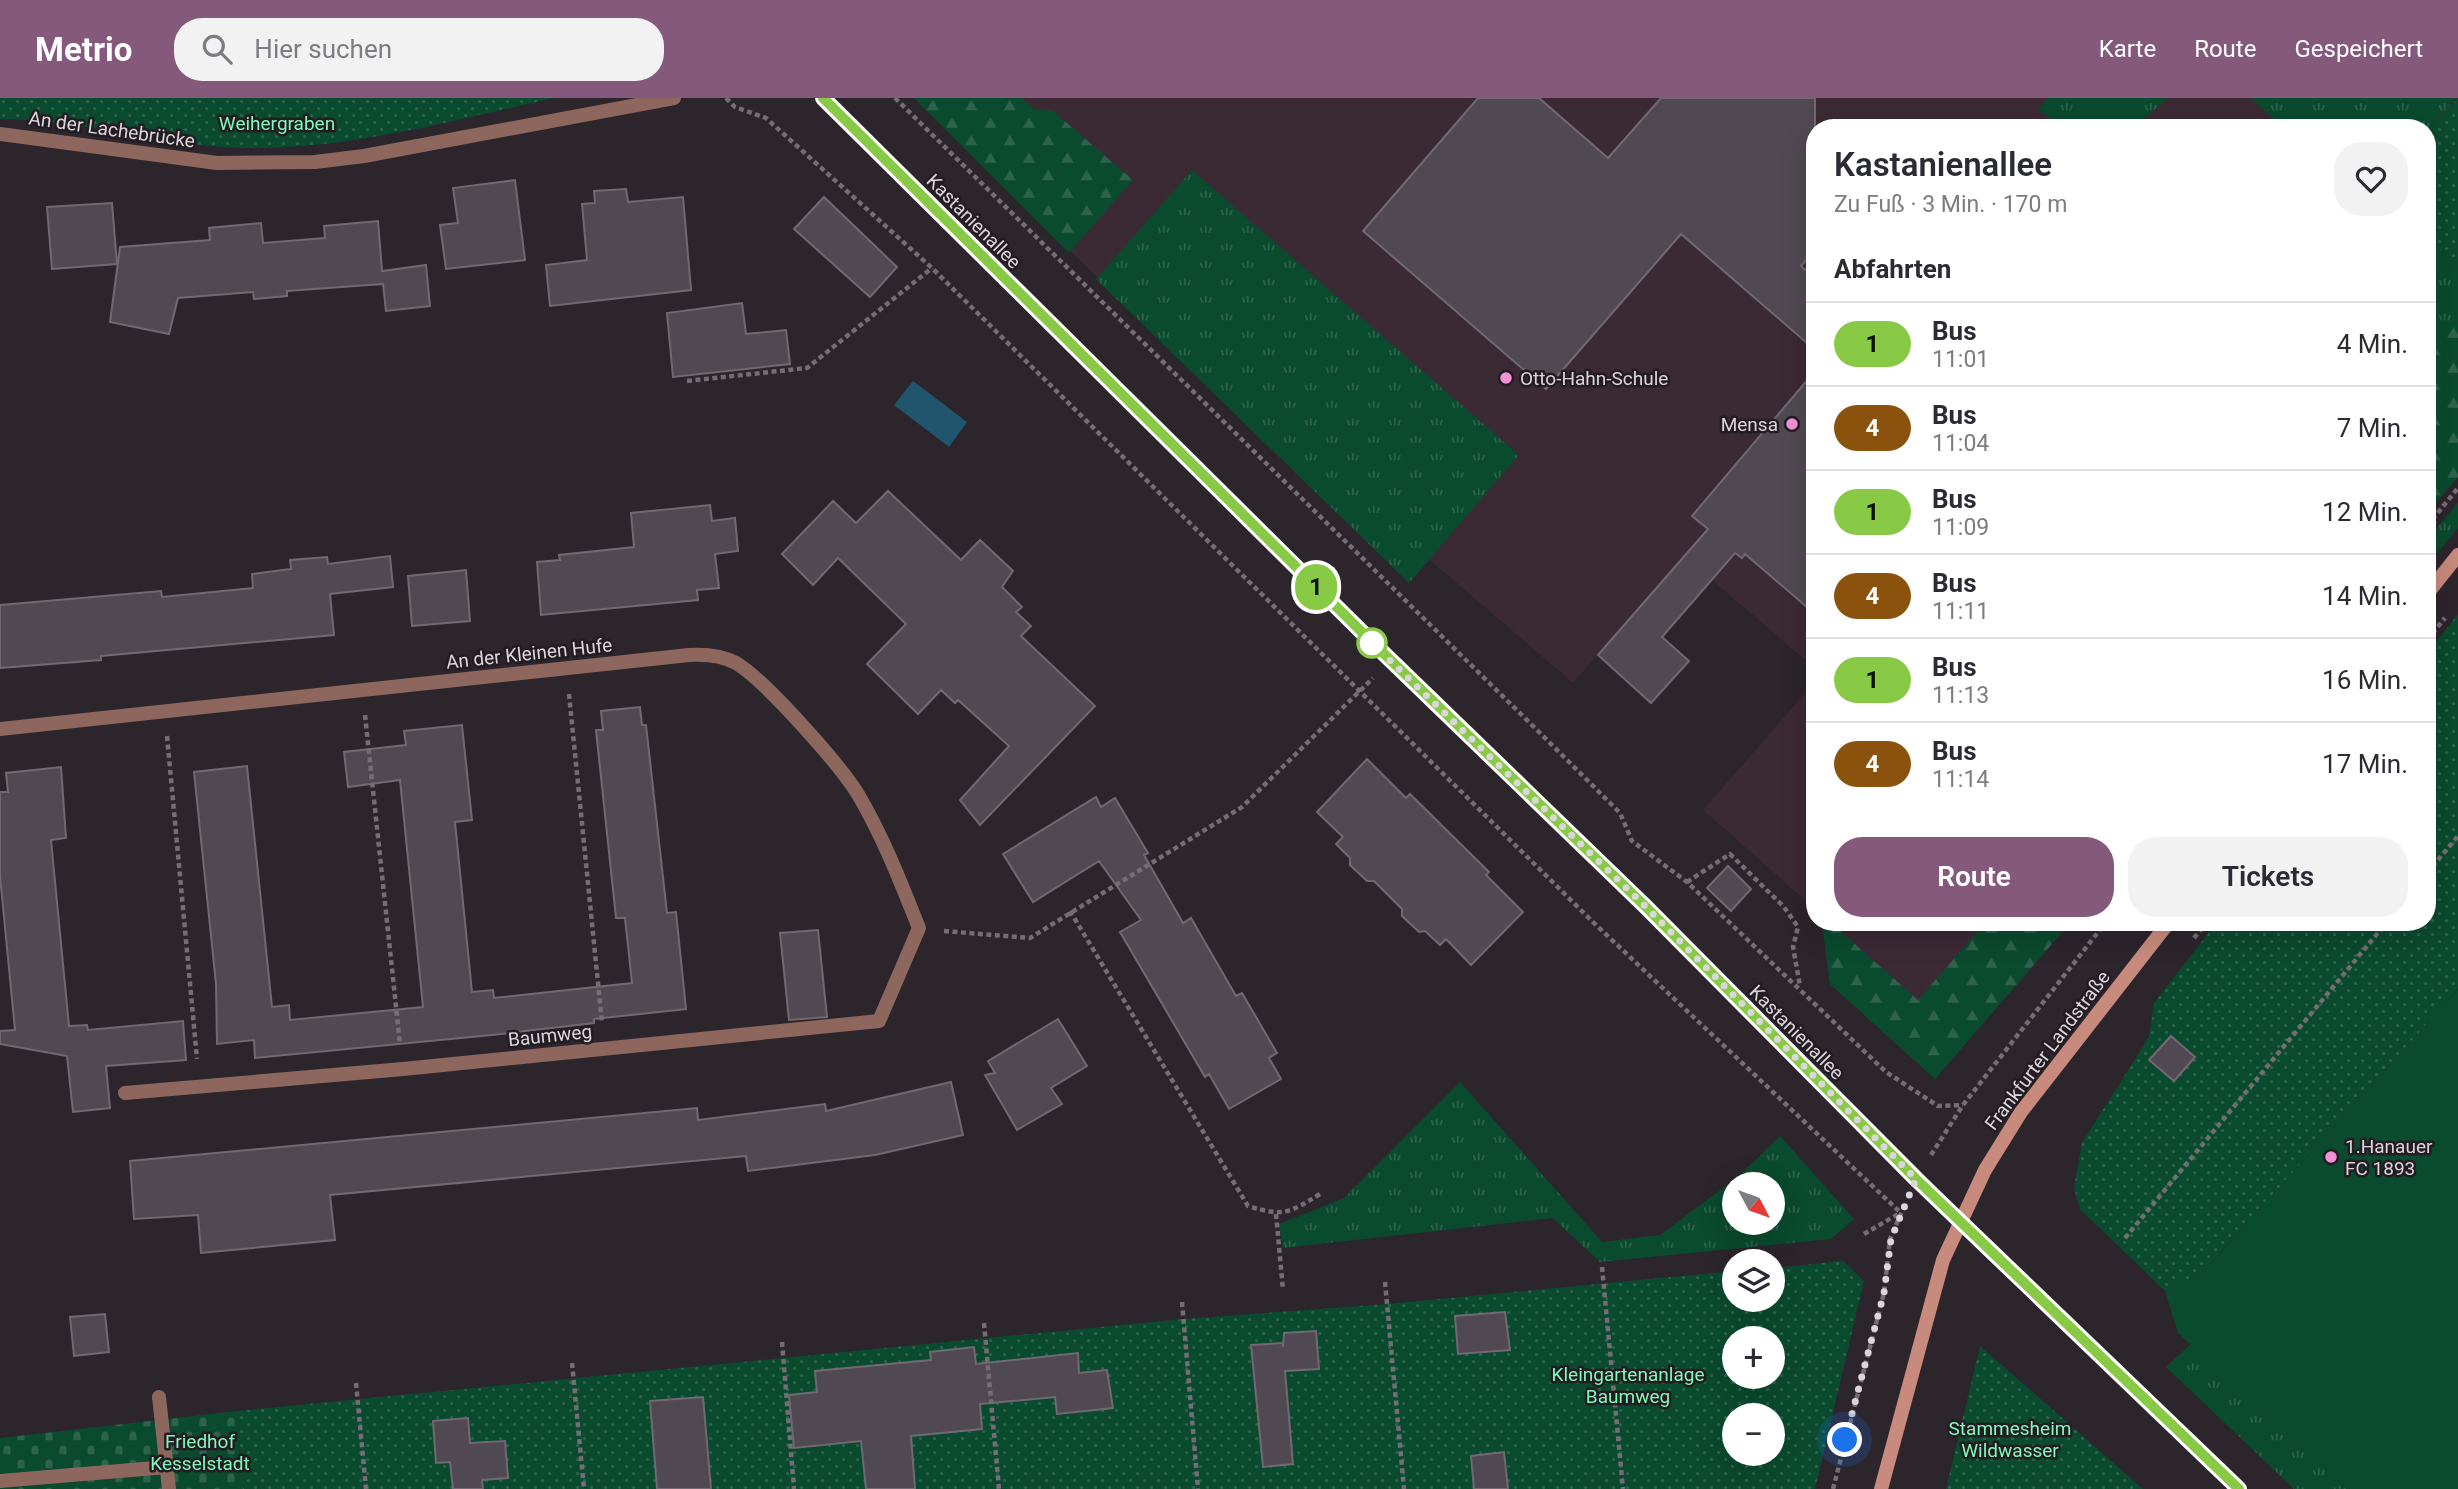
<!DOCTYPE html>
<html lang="de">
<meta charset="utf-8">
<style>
:root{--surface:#fff;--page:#f2f2f3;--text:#2b2b33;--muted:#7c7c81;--line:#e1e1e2;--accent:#85597c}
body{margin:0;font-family:Roboto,sans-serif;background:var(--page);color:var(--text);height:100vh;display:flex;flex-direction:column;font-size:26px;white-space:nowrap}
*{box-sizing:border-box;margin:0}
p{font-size:23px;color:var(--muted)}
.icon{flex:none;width:38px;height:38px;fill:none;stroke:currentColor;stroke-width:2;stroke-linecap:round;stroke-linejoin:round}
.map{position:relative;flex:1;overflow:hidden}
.side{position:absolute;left:1806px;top:21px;width:630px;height:812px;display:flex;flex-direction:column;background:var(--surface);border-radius:28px;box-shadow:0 7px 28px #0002}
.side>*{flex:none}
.badge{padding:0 14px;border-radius:23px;font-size:24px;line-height:46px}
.needle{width:46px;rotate:131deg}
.fabs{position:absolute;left:1722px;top:1074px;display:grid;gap:14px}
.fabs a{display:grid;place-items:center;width:63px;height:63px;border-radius:50%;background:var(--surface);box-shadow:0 7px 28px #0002;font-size:35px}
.you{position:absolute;width:35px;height:35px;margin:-18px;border:5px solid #fff;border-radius:50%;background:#1a73e8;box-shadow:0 0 0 10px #1a73e833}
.map>.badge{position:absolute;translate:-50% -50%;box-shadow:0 0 0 4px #fff}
h2{padding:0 28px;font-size:26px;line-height:63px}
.round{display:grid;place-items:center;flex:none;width:74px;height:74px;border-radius:28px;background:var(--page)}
.head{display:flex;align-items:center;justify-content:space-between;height:119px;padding:0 28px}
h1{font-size:33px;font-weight:600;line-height:52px}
.button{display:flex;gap:14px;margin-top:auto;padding:14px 28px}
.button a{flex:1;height:80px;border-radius:28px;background:var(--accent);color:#fff;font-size:28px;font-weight:600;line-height:80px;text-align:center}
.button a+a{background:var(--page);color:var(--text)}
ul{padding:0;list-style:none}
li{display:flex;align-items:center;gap:21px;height:84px;padding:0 28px;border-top:2px solid var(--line)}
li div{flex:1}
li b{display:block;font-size:26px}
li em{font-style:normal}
li .badge{min-width:77px;font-weight:700;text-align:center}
header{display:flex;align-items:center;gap:42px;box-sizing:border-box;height:98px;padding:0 35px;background:var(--accent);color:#fff}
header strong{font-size:33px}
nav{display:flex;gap:38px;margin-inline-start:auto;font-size:24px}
.search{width:490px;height:63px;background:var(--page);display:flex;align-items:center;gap:18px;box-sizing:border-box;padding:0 24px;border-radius:28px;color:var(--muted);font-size:26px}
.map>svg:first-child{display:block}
.education{fill:#3b2933}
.grass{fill:url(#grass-tufts);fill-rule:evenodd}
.forest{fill:url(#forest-firs)}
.cemetery{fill:url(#cemetery-stones)}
.park{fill:url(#park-dots);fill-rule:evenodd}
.pitch{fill:#0a4a2e}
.water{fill:#21556e}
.building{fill:#514952;stroke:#716871;stroke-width:2}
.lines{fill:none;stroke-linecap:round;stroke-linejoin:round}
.path{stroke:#746e74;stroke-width:4.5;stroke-dasharray:5 3.5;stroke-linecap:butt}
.lane{stroke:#8d675e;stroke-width:14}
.street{stroke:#8d675e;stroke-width:14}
.secondary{stroke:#c78a7c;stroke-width:14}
.line-casing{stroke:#fff;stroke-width:16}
.line{stroke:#88c946;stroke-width:10}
.walk{stroke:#dbd6db;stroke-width:7;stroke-dasharray:0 12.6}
.poi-dot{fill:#f391d5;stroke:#231c23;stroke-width:2.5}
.stop-dot{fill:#fff;stroke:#88c946;stroke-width:3.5}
.labels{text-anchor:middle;stroke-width:5;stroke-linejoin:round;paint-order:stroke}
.park-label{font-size:19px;fill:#7efab9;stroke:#231c23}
.street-label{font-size:19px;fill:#dbd6db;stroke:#231c23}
.poi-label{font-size:19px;fill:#dbd6db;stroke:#231c23;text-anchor:start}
</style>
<header>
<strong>Metrio</strong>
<div class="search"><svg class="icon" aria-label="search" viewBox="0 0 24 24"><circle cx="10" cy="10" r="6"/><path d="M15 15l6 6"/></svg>Hier suchen</div>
<nav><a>Karte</a><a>Route</a><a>Gespeichert</a></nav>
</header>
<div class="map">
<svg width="2458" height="1391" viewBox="0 0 2458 1391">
<defs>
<pattern id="grass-tufts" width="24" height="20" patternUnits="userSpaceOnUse" patternTransform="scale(1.75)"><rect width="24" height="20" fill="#0a4a2e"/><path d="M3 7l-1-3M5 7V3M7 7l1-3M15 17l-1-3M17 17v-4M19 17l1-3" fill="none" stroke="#2d634c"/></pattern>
<pattern id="forest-firs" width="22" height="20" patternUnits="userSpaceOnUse" patternTransform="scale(1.75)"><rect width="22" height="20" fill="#0a4a2e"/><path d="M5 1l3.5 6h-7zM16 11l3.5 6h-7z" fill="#2d634c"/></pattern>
<pattern id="cemetery-stones" width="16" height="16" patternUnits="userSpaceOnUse" patternTransform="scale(1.75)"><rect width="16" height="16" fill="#0a4a2e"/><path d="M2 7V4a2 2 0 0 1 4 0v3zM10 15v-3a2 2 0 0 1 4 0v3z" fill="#2d634c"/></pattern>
<pattern id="park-dots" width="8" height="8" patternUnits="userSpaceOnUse" patternTransform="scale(1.75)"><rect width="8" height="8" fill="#0a4a2e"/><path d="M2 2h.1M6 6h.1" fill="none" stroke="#2d634c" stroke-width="1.8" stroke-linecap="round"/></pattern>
</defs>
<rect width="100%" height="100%" fill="#2c252c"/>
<path class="education" d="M914 0H2458V379L2427 414V30H1815V570L1712 482 1661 485 1573 585 1430 462 1409 485Z
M1815 584V811L1703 712Z
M1822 824H2071L1935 981 1830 886Z"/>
<path class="grass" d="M2048 0H2168L2133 30H2062L2038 11Z
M2251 0H2456L2427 34V30H2283Z
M1192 72 1519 357 1409 485 1096 181Z
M2427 140 2458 166V221L2427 256Z
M2458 404V430L2427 467V442Z
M1460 984 1602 1144 1660 1137 1739 1078 1780 1038 1854 1121 1831 1141 1600 1164 1553 1120 1283 1150 1279 1126 1344 1100ZM1734 1087H1773V1125H1734Z
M2191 1246 2347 1391H2294L2166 1269Z"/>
<path class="forest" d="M914 0H1022L1034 11 1053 13 1133 82 1069 155Z
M2458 221V379L2427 414V256Z
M1822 824H1830L1918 902 1986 824H2071L1935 981 1830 886Z"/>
<path class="cemetery" d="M237 1313 244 1391H0V1340Z"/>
<path class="park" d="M0 0H554C445 24 334 56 222 49 147 44 75 21 0 21Z
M2458 0V166L2427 140V34Z
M2458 516V891L2205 1172 2165 1193 2080 1111 2074 1090 2082 1045 2149 939 2154 905 2217 824H2427V555Z
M1843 1163 1864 1183 1815 1391H244L237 1313 1183 1221 1387 1206 1734 1173V1202H1773V1170ZM1734 1241H1773V1279H1734ZM1734 1318H1773V1356H1734Z
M1980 1248 2143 1391H1946Z"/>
<path class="pitch" d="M2091 0H2141L2115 29 2087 5Z
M2458 891V1391H2347L2178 1235 2165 1193 2205 1172Z"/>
<path class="water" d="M913 283 967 324 949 349 894 307Z"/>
<path class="building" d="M1478 0H1539L1608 60 1661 0H1815V152L1801 168 1815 181V252L1681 136 1546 291 1363 133Z
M515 82 525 162 446 171 440 127 458 125 453 90Z
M626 91 628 104 683 99 691 192 550 208 546 167 587 162 582 106 595 105 594 93Z
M824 99 897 169 870 199 794 131Z
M112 105 117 166 52 171 47 109Z
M378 123 382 173 426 167 430 208 386 213 383 186 287 193V198L254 201 253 194 178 200 169 236 110 224 120 149 210 142 209 130 261 125 263 145 325 140 324 128Z
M742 205 746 236 786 232 790 266 673 279 667 215Z
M1815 273V516L1745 456 1742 460 1735 455 1662 539 1689 563 1651 605 1598 557 1708 431 1692 418Z
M888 393 961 462 980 442 1013 473 1002 489 1022 509 1016 514 1031 528 1021 538 1095 608 980 727 960 702 1009 648 958 602 955 605 941 592 918 616 867 566 906 526 838 460 813 487 782 456 833 403 856 425Z
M710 407 712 423 735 420 738 453 715 456 719 490 697 492 698 502 541 517 537 464 560 462 559 457 634 449 631 415Z
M390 458 393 489 330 496 334 537 101 558V562L0 570V507L161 493 162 499 253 490 252 476 291 471 290 462 327 459 328 466Z
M466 472 470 523 412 528 408 478Z
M640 609 642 627H646L667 815 676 814 686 911 594 921V925L492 937 255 960 254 942 217 946 216 886 194 674 247 668 272 909 289 907 290 922 423 909 400 682 348 689 344 654 406 647 404 633 462 627 472 722 455 724 472 894 493 892 494 900 632 885 625 820H616L596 632H603L601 613Z
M1367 661 1406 700 1410 696 1489 774 1486 777 1523 814 1471 867 1446 841 1440 847 1425 833 1419 834 1402 818V811L1374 783H1367L1350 767V760L1336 746 1343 739 1317 714Z
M61 669 66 740 51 742 69 928 87 927 88 932 183 923 186 962 106 968 110 1010 73 1014 67 958 0 946V933L15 932 0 778V694H8L6 675Z
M1096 699 1101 709 1115 700 1148 755 1144 757 1183 825 1191 820 1236 898 1242 895 1277 955 1269 960 1281 981 1229 1011 1209 976 1205 979 1120 834 1141 822 1099 763 1033 804 1003 756Z
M1728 768 1751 791 1731 813 1707 790Z
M818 832 827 919 789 922 780 835Z
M1058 921 1087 968 1051 990 1062 1006 1017 1032 985 977 995 975 988 963Z
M2171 938 2195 959 2174 983 2149 962Z
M951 984 963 1037 875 1057 748 1073 746 1058 330 1097 335 1142 201 1155 198 1117 134 1121 130 1063 697 1010 698 1022 825 1006 826 1013Z
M1505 1214 1510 1252 1458 1256 1455 1218Z
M105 1216 109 1254 74 1258 70 1219Z
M1316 1233 1319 1271 1285 1273 1293 1366 1263 1369 1251 1247 1283 1245V1249L1284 1235Z
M974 1249 976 1266 1078 1255 1079 1275 1107 1272 1113 1310 1057 1316 1055 1299 980 1306 982 1331 911 1338 915 1391H866L861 1343 794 1350 789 1297 817 1294 815 1273 931 1262 930 1254Z
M703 1299 711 1391H657L650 1303Z
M468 1320 470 1345 505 1343 508 1380 482 1382 483 1391H453L450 1364 436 1365 433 1323Z
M1504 1354 1508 1391H1474L1471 1358Z"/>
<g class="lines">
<path class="path" d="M726 0 735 9 766 20 932 170 1595 826 1901 1115
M895 0 1534 629 1620 715 1632 743 1687 784 1886 974 1938 1008 1963 1007
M687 283 807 270 932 170
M2427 428 2458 390
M2427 542 2445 520
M569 596 602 925
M365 617 400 946
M167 638 197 961
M2427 775 2458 738
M1687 784 1730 756 1784 809 1798 829 1793 849 1800 888
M1070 813 1248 1108C1284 1119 1289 1115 1320 1096
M944 833 1030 840 1242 709 1373 580
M2194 840 2207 824
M1931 1057 1963 1007 2106 824
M1276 1116 1283 1192
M1864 1136 1900 1115
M2125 1140 2387 824
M1602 1169 1623 1391
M1385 1184 1404 1391
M1182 1204 1198 1391
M984 1225 999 1391
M782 1244 794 1391
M572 1265 584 1391
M356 1285 366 1391
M1833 1391 1884 1195 1890 1141 1906 1104"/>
<path class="lane" d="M159 1299 169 1391
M0 1383 167 1369"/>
<path class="street" d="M0 36 217 65 315 64 364 58 674 0
M0 631 689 557C706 556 721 557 736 565 765 582 842 669 859 698 884 741 901 785 919 830L879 923 403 971 125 995
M1960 1123 2239 1391"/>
<path class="secondary" d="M823 0 1374 546 1645 808 1960 1123
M2427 496 2458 457
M1881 1391 1943 1162 1985 1072 2021 1014 2169 824"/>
</g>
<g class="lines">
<defs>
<path id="line" d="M823 0 1374 546 1645 808 1916 1081 2239 1391"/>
</defs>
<use href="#line" class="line-casing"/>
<use href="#line" class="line"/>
<path class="walk" d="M1372 545 1645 808 1916 1081 1891 1141 1884 1195 1845 1342"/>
</g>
<g class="poi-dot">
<circle cx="1506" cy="280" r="7"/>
<circle cx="1792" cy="326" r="7"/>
<circle cx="2331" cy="1059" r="7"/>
</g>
<circle class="stop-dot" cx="1372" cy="545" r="14"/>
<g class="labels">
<g class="park-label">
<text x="277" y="32">Weihergraben</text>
<text x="1628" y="1283">Kleingartenanlage<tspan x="1628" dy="22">Baumweg</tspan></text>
<text x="2010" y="1337">Stammesheim<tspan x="2010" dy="22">Wildwasser</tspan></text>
<text x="200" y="1350">Friedhof<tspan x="200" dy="22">Kesselstadt</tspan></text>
</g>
<g class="street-label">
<text transform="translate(112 31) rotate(8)" y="7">An der Lachebrücke</text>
<text transform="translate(974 123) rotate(45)" y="7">Kastanienallee</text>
<text transform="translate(529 555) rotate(-6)" y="7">An der Kleinen Hufe</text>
<text transform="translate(1797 934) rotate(45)" y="7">Kastanienallee</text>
<text transform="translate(550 937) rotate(-6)" y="7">Baumweg</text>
<text transform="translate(2047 952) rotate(-53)" y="7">Frankfurter Landstraße</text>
</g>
<g class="poi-label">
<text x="1520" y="287">Otto-Hahn-Schule</text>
<text x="1778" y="333" text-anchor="end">Mensa</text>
<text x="2345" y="1055">1.Hanauer<tspan x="2345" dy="22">FC 1893</tspan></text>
</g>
</g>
</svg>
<div class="fabs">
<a><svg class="needle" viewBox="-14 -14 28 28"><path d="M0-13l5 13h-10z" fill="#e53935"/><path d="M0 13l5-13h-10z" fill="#7c7c81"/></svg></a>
<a><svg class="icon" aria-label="layers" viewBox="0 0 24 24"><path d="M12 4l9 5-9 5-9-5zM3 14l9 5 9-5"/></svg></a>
<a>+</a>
<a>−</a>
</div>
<div class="you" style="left:1845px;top:1342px"></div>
<b class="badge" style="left:1316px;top:489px;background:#88c946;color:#111">1</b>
<section class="side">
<div class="head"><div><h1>Kastanienallee</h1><p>Zu Fuß · 3 Min. · 170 m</p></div><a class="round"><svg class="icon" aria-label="heart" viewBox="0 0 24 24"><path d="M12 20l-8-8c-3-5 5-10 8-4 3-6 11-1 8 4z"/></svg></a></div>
<h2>Abfahrten</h2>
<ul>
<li><span class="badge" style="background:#88c946;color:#111">1</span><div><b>Bus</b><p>11:01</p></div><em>4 Min.</em></li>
<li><span class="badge" style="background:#8a520c;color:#fff">4</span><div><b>Bus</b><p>11:04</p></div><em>7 Min.</em></li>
<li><span class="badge" style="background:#88c946;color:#111">1</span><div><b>Bus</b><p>11:09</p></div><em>12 Min.</em></li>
<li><span class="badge" style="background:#8a520c;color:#fff">4</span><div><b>Bus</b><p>11:11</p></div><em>14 Min.</em></li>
<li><span class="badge" style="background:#88c946;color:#111">1</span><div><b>Bus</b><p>11:13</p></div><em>16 Min.</em></li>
<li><span class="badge" style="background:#8a520c;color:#fff">4</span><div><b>Bus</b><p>11:14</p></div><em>17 Min.</em></li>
</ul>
<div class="button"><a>Route</a><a>Tickets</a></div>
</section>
</div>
